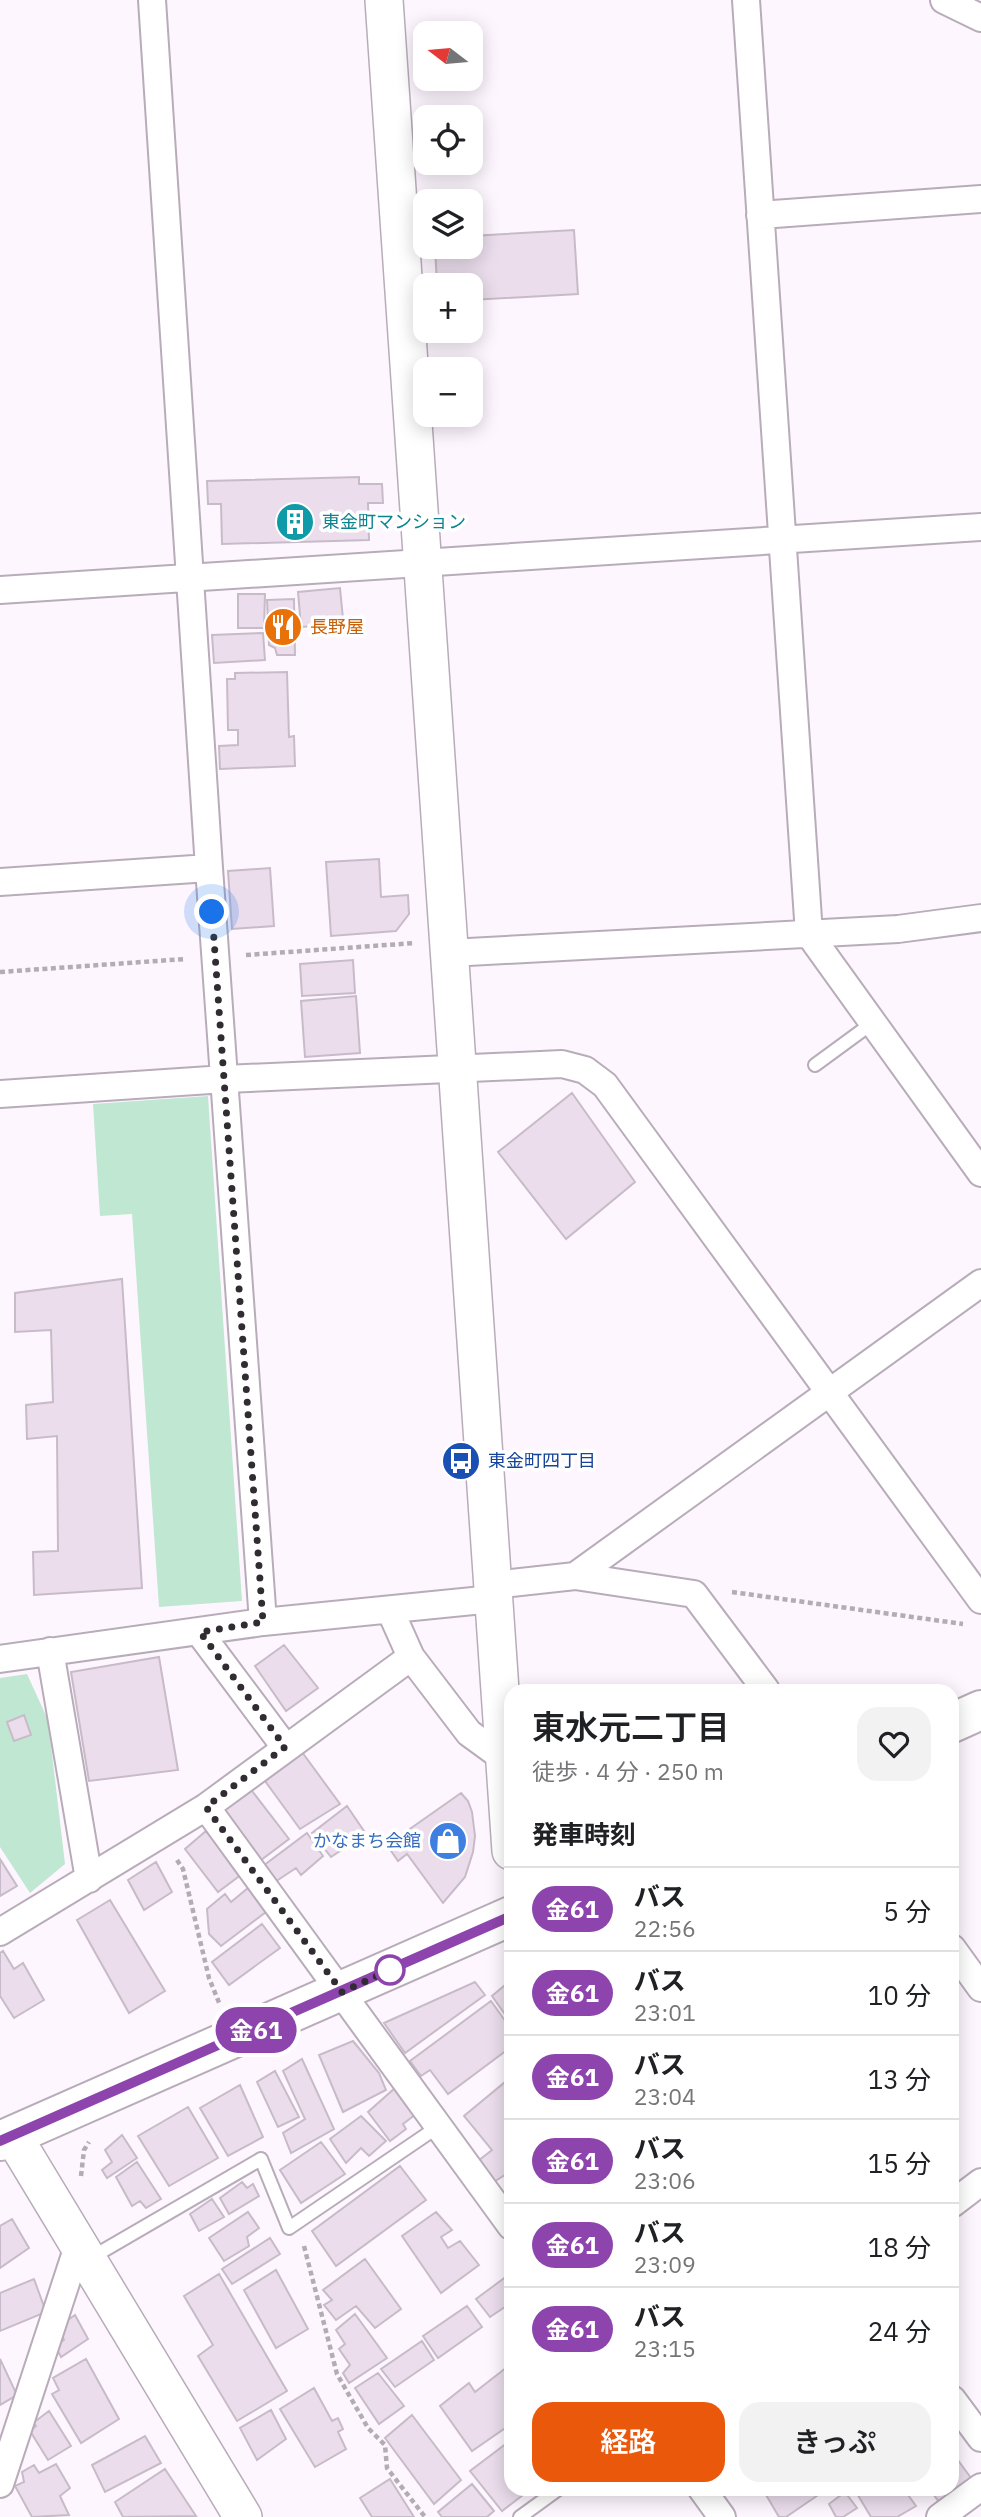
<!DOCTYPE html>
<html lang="ja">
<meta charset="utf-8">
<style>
:root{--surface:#fff;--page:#f2f2f2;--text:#202124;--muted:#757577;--line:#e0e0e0;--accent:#ea580c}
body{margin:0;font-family:"IBM Plex Sans","Noto Sans JP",sans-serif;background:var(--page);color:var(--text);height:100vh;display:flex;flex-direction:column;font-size:26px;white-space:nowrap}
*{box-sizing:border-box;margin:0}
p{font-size:23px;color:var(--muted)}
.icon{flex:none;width:38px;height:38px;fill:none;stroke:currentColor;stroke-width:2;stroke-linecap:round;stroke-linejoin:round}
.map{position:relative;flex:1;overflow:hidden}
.panel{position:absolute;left:504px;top:1684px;width:455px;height:812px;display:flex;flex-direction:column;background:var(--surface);border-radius:21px;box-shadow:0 4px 18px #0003}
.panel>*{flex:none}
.badge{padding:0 14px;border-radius:23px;font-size:24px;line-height:46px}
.needle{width:46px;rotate:286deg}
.fabs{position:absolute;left:413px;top:21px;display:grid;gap:14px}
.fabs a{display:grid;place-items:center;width:70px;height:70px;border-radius:14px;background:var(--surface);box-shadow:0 4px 18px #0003;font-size:35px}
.you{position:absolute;width:35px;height:35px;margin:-18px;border:5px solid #fff;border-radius:50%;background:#1a73e8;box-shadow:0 0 0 10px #1a73e833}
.map>.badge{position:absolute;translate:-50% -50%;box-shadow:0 0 0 4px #fff}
h2{padding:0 28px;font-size:26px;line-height:63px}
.round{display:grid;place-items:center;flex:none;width:74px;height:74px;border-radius:21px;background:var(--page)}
.overview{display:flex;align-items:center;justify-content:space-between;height:119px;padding:0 28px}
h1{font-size:33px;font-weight:600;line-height:52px}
.cta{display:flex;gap:14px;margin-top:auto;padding:14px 28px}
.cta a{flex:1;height:80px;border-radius:21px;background:var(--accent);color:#fff;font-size:28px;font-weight:600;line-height:80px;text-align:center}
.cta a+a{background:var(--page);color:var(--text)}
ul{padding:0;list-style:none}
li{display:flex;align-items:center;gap:21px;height:84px;padding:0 28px;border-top:2px solid var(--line)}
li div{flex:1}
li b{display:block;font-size:26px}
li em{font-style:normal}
li .badge{min-width:77px;font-weight:700;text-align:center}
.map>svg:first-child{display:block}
.green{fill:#c0e7d1}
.building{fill:#ebddec;stroke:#c8bbc9;stroke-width:2}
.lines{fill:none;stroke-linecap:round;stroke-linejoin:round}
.lane-casing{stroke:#b9acba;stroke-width:16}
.street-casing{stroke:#b9acba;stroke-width:30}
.secondary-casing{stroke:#b9acba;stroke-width:40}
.primary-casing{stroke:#b9acba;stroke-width:42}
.path{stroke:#b3acb4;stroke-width:4.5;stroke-dasharray:5 3.5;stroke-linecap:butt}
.lane{stroke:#fff;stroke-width:12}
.street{stroke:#fff;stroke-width:26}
.secondary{stroke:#fff;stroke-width:37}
.primary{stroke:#fff;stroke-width:38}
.line-casing{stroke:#fff;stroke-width:16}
.line{stroke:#8e44ad;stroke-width:10}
.walk{stroke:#312c32;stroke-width:7;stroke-dasharray:0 12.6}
.stop-dot{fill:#fff;stroke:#8e44ad;stroke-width:3.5}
.labels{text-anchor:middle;stroke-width:7;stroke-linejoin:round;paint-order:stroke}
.culture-label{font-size:18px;fill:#0d838f;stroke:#fff;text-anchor:start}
.food-label{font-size:18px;fill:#c56008;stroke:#fff;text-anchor:start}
.transit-label{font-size:18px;fill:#164399;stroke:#fff;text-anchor:start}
.shop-label{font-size:18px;fill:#366cbe;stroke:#fff;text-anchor:end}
</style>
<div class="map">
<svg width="981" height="2517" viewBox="0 0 981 2517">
<rect width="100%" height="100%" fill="#fef6ff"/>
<path class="green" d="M208 1096 242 1601 159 1607 132 1214 100 1216 93 1104Z
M27 1674 48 1720 65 1864 30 1893 0 1847V1678Z"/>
<path class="building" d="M574 230 578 294 471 300V285H437L435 247H471V236Z
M359 477V484H382L383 503H368L369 540 222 544 221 504H208L207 481Z
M340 588 344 629 315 631V626L301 627 298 592Z
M238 594H265L264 628H238Z
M294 599 295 655H277L275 648 269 645 267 600Z
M263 633 265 660 214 663 212 635Z
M287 672 289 737 294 736 295 766 220 769 219 746 238 745V730H228L227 679H235V673Z
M379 859 381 897 408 895 409 914 396 931 331 936 326 862Z
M270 868 274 926 232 929 228 871Z
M353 960 355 993 302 996 300 964Z
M356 996 360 1053 305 1057 301 1001Z
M572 1093 635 1182 566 1239 498 1152Z
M122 1279 142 1588 34 1595 33 1552 58 1551 57 1436 27 1439 26 1405 53 1402 51 1330 15 1332V1293Z
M284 1645 318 1688 286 1711 255 1666Z
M159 1657 178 1770 89 1781 71 1672Z
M24 1715 31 1735 14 1741 7 1722Z
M302 1752 340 1804 300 1829 265 1781Z
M249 1787 289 1839 261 1860 223 1809Z
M461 1793 468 1801 472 1812 475 1836 473 1852 465 1877 443 1903 407 1854 398 1861 387 1845Z
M347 1806 366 1834 331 1857 312 1833Z
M206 1831 242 1874 218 1892 185 1849Z
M307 1833 323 1856 301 1875 296 1868 275 1882 263 1866Z
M0 1859 17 1886 0 1896Z
M156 1862 172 1892 144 1910 128 1880Z
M248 1888 266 1912 221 1946 209 1934 207 1909 225 1894 231 1902Z
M110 1900 165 1991 129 2013 77 1920Z
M262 1924 280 1948 229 1985 212 1962Z
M3 1951 14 1969 23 1963 44 2000 14 2018 0 1996V1953Z
M511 1980V2023L492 1996Z
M475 1982 485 1995 405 2053 384 2023Z
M491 2001 511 2029V2047L448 2094 430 2070 421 2076 410 2061Z
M353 2041 379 2073 386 2090 343 2112 319 2055Z
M302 2059 334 2129 291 2153 283 2133 305 2119 283 2071Z
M275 2071 299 2117 278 2127 257 2082Z
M511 2077V2171L494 2182 478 2161 492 2150 464 2116Z
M240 2085 263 2137 228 2156 200 2108Z
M395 2088 416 2114 403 2124 406 2129 390 2141 368 2112Z
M188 2107 218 2158 169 2186 138 2136Z
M361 2116 386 2141 369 2156 361 2148 346 2163 330 2139Z
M122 2135 137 2158 107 2178 102 2170 112 2162 105 2150Z
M321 2142 345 2174 301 2203 280 2170Z
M137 2162 161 2199 146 2208 140 2201 132 2206 116 2177Z
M400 2166 426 2200 336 2266 312 2231Z
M242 2182 247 2188 253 2184 259 2196 229 2214 220 2198Z
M212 2199 224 2217 199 2231 190 2214Z
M248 2212 259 2228 247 2237 249 2246 224 2261 209 2238Z
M436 2212 452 2230 441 2237 448 2248 460 2241 479 2265 441 2293 402 2236Z
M12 2219 29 2248 0 2268V2226Z
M270 2238 280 2254 232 2284 222 2269Z
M365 2259 401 2309 375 2328 356 2306 336 2320 324 2305 332 2300 323 2290Z
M276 2270 308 2329 276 2348 244 2290Z
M511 2273V2303L490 2317 476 2299Z
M219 2274 287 2391 237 2421 198 2356 213 2345 184 2296Z
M34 2279 46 2312 0 2331V2293Z
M467 2306 482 2327 438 2358 423 2336Z
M355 2314 387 2358 349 2383 343 2373 350 2365 339 2349 345 2344 336 2330Z
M75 2315 88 2339 61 2357 55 2346 64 2340 58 2327Z
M422 2341 434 2360 395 2387 381 2369Z
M0 2359 17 2395 0 2405Z
M86 2359 119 2419 81 2443 52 2394 59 2390 53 2378Z
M511 2364V2424L472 2451 440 2406 469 2383 475 2392Z
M378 2373 404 2406 379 2424 355 2388Z
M314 2388 332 2421 338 2418 343 2429 338 2432 346 2449 315 2467 280 2409Z
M271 2410 286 2439 257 2460 240 2428Z
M49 2411 71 2446 48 2460 30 2431 36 2426 33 2423Z
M412 2415 461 2480 434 2504 385 2438Z
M145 2436 161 2463 105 2492 92 2465Z
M511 2440V2488H532L502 2511 470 2471Z
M952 2452 971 2478 939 2502 929 2488H952Z
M56 2464 70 2488 60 2496 69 2515 32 2517 15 2486 24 2482 22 2472 34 2465 39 2473Z
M165 2469 196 2516 123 2517 115 2502Z
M390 2479 414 2517H372L360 2498Z
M472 2484 494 2511 487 2517H442L438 2512Z
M762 2488H817L821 2493 786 2517H779Z
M861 2488H903L916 2506 897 2517H871L856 2492Z
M845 2492 857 2508 843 2517H836L829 2504Z"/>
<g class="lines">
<defs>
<path id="lane" d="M815 1065 871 1024
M89 2259 261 2159 289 2228 439 2126
M520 2517 560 2488"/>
<path id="street" d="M152 0 209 868 263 1622
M746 0 809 934 981 1173
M944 0 981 18
M760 215 981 199
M0 590 981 527
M0 882 209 868
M450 953 898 929 981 918
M0 1094 225 1079 562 1064 585 1070 605 1085 981 1600
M575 1576 981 1283
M493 1585 575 1576 694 1594 766 1690
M390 1610 411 1657 469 1733 502 1757
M199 1632 285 1747
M50 1651 89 1879
M0 1659 263 1622 493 1599
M206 1807 511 2226
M0 1932 206 1807 411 1657
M952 1948 981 1988
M952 2204 981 2182
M952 2399 981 2438
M0 2484 79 2243
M701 2488 722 2517
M940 2517 981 2487"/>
<path id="secondary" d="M384 0 511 1851
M13 2136 243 2517"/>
<path id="primary" d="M952 1723 981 1710
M0 2141 511 1916"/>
</defs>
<use href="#lane" class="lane-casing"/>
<use href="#street" class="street-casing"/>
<use href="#secondary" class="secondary-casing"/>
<use href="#primary" class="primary-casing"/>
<path class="path" d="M246 955 415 943
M0 972 185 959
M732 1592 963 1624
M177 1860 183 1869 209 1978 220 2005
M81 2176 84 2150 89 2142
M304 2246 337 2374 368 2428 385 2445 387 2468 425 2517"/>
<use href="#lane" class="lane"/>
<use href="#street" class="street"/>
<use href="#secondary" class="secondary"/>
<use href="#primary" class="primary"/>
</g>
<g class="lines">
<defs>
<path id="line" d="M0 2141 511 1916"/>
</defs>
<use href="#line" class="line-casing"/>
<use href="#line" class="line"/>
<path class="walk" d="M212 912 263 1622 200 1632 285 1747 206 1807 342 1992 390 1970"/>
</g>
<defs>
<symbol id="building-disc" viewBox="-11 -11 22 22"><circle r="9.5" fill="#0f9aa8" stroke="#fff"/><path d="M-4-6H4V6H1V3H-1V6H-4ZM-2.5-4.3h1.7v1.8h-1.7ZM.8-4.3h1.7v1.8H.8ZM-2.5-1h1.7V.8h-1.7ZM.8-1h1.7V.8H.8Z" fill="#fff"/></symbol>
<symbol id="restaurant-disc" viewBox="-11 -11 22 22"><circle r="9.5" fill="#e8710a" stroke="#fff"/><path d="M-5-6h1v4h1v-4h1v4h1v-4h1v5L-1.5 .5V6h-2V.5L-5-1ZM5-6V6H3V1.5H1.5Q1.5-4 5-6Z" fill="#fff"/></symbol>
<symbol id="bus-disc" viewBox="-11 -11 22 22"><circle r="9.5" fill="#1a4fb4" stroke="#fff"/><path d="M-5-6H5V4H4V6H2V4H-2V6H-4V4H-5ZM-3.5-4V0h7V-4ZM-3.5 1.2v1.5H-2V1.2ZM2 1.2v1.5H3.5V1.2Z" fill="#fff"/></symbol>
<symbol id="shop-disc" viewBox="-11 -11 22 22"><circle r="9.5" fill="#3f7fe0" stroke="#fff"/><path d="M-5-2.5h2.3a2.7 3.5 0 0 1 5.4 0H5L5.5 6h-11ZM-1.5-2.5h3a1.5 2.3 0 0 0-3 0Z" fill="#fff"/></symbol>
</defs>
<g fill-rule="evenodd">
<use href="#building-disc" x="273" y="500" width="44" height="44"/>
<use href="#restaurant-disc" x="261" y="605" width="44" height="44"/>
<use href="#bus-disc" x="439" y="1439" width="44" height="44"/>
<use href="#shop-disc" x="426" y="1819" width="44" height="44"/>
</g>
<circle class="stop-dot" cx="390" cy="1970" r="14"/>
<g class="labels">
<g class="culture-label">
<text x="322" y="528">東金町マンション</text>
</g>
<g class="food-label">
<text x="310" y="633">長野屋</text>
</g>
<g class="transit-label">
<text x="488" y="1467">東金町四丁目</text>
</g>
<g class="shop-label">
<text x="421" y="1847">かなまち会館</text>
</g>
</g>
</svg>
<div class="fabs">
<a><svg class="needle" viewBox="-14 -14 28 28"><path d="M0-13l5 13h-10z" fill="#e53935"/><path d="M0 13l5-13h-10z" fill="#757577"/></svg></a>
<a><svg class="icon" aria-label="locate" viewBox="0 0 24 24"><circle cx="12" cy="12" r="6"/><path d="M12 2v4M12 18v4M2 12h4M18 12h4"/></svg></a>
<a><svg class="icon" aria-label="layers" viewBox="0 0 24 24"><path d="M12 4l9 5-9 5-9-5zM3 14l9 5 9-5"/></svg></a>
<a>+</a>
<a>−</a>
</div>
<div class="you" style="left:212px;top:912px"></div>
<b class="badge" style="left:256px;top:2030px;background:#8e44ad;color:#fff">金61</b>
<section class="panel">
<div class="overview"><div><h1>東水元二丁目</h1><p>徒歩 · 4 分 · 250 m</p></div><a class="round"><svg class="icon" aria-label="heart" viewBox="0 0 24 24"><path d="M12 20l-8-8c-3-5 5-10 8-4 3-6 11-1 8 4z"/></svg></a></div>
<h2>発車時刻</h2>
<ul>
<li><span class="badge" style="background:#8e44ad;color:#fff">金61</span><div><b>バス</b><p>22:56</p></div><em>5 分</em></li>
<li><span class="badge" style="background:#8e44ad;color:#fff">金61</span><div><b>バス</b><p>23:01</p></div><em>10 分</em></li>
<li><span class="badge" style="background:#8e44ad;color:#fff">金61</span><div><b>バス</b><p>23:04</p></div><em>13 分</em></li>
<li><span class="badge" style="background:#8e44ad;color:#fff">金61</span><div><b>バス</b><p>23:06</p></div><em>15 分</em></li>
<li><span class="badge" style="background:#8e44ad;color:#fff">金61</span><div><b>バス</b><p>23:09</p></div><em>18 分</em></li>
<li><span class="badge" style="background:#8e44ad;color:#fff">金61</span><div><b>バス</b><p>23:15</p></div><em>24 分</em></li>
</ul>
<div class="cta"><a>経路</a><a>きっぷ</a></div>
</section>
</div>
